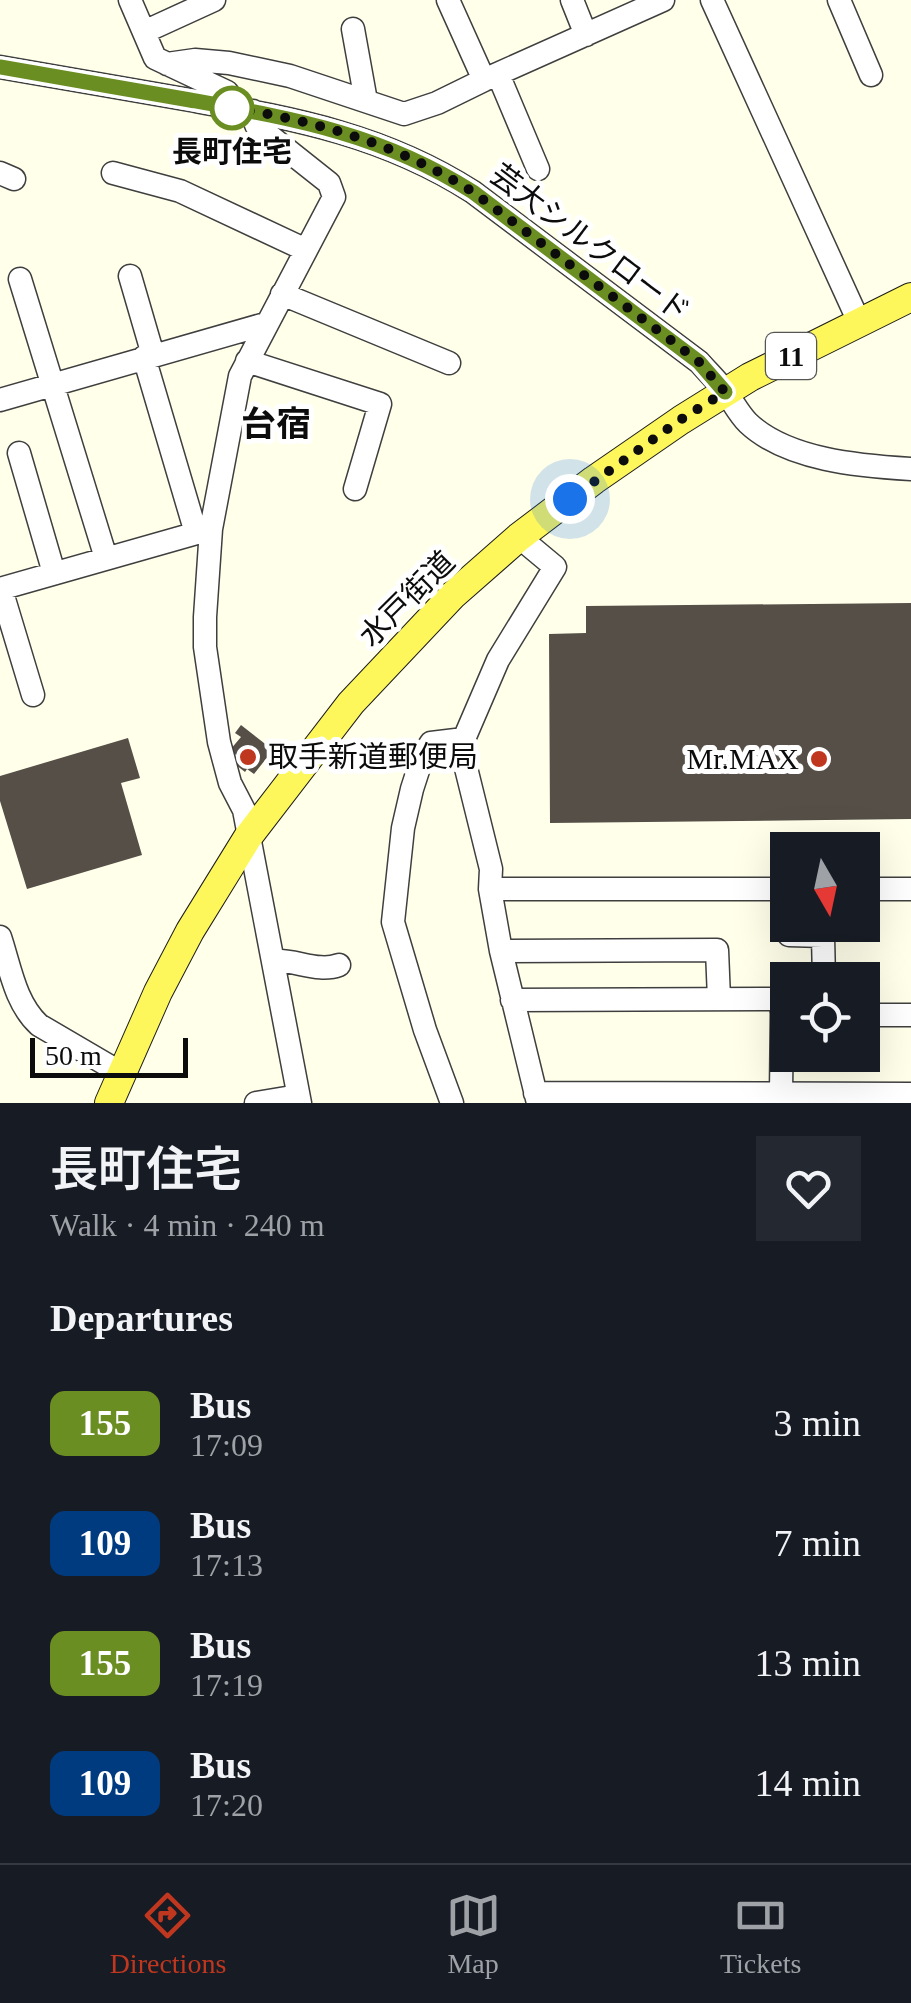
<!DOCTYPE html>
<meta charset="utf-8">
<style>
:root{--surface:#171b24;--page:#242831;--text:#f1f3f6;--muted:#9ea1a6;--line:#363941;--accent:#c0371f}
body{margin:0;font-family:"Times New Roman","Noto Sans JP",serif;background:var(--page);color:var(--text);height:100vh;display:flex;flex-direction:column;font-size:38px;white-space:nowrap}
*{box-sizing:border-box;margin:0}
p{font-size:32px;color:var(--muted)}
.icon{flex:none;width:55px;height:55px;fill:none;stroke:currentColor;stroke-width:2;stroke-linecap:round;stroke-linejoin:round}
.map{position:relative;height:1103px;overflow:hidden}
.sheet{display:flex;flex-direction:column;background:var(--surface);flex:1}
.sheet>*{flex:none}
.badge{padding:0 20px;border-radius:15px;font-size:35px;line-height:65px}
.needle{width:65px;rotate:171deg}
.controls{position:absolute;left:770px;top:832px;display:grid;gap:20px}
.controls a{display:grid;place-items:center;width:110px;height:110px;border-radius:0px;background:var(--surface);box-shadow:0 10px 40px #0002;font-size:50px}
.scale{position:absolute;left:30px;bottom:25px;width:158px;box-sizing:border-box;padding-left:10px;border:5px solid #0c0c0c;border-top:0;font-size:28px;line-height:35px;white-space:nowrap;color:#0c0c0c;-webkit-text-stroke:8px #fff;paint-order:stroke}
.you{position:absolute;width:50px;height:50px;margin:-25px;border:8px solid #fff;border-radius:50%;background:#1a73e8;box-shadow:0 0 0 15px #1a73e833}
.map>.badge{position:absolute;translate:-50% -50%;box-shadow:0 0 0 5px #fff}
h2{padding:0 50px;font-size:38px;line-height:90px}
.round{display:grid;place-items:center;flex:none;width:105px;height:105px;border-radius:0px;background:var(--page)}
.head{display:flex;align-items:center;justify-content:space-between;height:170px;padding:0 50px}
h1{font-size:48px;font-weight:600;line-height:75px}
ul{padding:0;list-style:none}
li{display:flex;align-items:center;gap:30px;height:120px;padding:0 50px}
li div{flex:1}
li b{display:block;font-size:38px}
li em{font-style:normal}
li .badge{min-width:110px;font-weight:700;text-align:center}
.tabs{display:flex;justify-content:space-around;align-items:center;height:140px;border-top:2px solid var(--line);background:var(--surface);font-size:28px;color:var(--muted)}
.tabs a{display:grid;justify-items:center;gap:5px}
.tabs .current{color:var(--accent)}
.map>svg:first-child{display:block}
.building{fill:#554f48}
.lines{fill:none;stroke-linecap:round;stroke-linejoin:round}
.minor-casing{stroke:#3f3f3f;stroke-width:25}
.major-casing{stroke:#1d1d1d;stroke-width:30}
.minor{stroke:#fff;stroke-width:22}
.major{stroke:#fef75b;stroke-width:28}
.line-casing{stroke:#fff;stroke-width:22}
.line{stroke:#6b8e23;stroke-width:15}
.walk{stroke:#0c0c0c;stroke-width:10;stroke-dasharray:0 18}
.stop-dot{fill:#fff;stroke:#6b8e23;stroke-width:5}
.poi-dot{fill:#c0371f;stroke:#fff;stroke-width:4}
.labels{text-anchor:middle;stroke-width:10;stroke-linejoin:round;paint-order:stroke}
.shield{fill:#fff;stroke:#555;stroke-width:2.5}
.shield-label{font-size:28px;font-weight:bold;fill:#0c0c0c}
.stop-label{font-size:30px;font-weight:bold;fill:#0c0c0c;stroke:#fff}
.street-label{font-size:30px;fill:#0c0c0c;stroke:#fff}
.poi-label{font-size:30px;fill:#0c0c0c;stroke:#fff;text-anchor:start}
.quarter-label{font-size:35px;font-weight:bold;fill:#0c0c0c;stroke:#fff}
</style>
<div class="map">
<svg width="911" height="1103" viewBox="0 0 911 1103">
<rect width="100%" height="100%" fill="#ffffea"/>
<path class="building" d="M911 603V819L550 823 549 634 586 633V606Z
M241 725 273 750 254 774 247 769 245 772 236 765 241 759 230 750 241 737 235 733Z
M128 738 140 778 121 783 142 855 27 889 0 801V776Z"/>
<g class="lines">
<defs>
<path id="minor" d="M130 0 155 58 227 92 239 109
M448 0 484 80
M572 0 586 35
M712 0 859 322
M839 0 871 75
M353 29 366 101
M144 32 214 0
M167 64 195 60 229 63 290 76 404 114 437 103 484 80 663 0
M0 67C63 78 127 89 190 100 294 119 382 134 473 192L699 362C708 372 717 381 725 391 733 402 739 414 748 423 787 460 860 466 911 469
M498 74 538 169
M253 111 256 125 329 183 334 197 240 376 211 529 205 617V647L219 742 230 783 244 810 300 1103
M0 173 14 179
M113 173 180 191 306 250
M130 276 153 355
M20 279 106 558
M282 294 449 363
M144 357 196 533
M247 361 380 404 355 489
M0 400 265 324
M19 453 54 573
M519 537 555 567 498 660 464 739 466 768 491 869 490 889H788
M0 589 211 529
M1 589 33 695
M490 889 501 951 538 1103
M862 889H911
M789 935 823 936 824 980
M0 937C10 967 15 1003 39 1025L121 1073
M501 951 717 950 719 999
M273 961C295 959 318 973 339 965
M512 1000 780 999 782 1013 781 1093
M862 1015H911
M535 1093 911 1094
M256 1103 298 1096
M452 1103 425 1030 393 922 403 828 412 789 423 755 431 743 464 739"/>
<path id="major" d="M109 1103 158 992 190 931 248 837 351 703 453 595 519 537 594 480 681 420 750 377 911 297"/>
</defs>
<use href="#minor" class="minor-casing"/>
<use href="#major" class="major-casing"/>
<use href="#minor" class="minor"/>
<use href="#major" class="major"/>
</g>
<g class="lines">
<defs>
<path id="line" d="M0 67C63 78 127 89 190 100 295 119 382 134 473 192L699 362 725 392"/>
</defs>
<use href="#line" class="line-casing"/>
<use href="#line" class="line"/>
<path class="walk" d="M232 108C318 121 399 145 473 192L672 341 699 362 725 392 680 420 570 499"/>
</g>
<circle class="stop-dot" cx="232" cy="108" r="20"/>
<g class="poi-dot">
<circle cx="248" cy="757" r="10"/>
<circle cx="819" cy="759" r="10"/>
</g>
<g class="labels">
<rect class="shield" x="766" y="333" width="50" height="46" rx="8"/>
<g class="shield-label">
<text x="791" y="366">11</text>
</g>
<g class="stop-label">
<text x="232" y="162">長町住宅</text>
</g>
<g class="street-label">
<text transform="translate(590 243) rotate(37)" y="10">芸大シルクロード</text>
<text transform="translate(407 599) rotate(-45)" y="10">水戸街道</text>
</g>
<g class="poi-label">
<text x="268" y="767">取手新道郵便局</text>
<text x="799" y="769" text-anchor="end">Mr.MAX</text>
</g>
<g class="quarter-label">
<text x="276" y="436">台宿</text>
</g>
</g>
</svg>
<div class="controls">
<a><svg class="needle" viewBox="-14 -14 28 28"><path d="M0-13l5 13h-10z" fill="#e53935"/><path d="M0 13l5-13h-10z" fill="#9ea1a6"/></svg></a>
<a><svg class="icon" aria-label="locate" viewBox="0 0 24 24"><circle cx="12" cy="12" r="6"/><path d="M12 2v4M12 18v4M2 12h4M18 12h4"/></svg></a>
</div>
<div class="scale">50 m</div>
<div class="you" style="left:570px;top:499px"></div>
</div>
<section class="sheet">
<div class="head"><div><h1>長町住宅</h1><p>Walk · 4 min · 240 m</p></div><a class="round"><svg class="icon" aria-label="heart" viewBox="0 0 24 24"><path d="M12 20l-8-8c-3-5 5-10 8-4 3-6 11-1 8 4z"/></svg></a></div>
<h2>Departures</h2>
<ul>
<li><span class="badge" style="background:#6b8e23;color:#fff">155</span><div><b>Bus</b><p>17:09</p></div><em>3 min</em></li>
<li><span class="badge" style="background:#003b80;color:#fff">109</span><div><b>Bus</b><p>17:13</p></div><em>7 min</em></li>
<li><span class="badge" style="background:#6b8e23;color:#fff">155</span><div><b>Bus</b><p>17:19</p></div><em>13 min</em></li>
<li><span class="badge" style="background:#003b80;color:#fff">109</span><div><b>Bus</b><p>17:20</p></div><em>14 min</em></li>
</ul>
</section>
<nav class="tabs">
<a class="current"><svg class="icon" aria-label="directions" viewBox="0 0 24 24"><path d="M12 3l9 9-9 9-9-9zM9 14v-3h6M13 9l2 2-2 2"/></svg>Directions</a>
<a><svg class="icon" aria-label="map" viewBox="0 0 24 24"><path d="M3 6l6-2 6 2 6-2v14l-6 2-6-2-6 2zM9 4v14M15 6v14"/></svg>Map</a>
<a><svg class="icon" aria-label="tickets" viewBox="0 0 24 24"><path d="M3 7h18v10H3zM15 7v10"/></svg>Tickets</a>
</nav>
